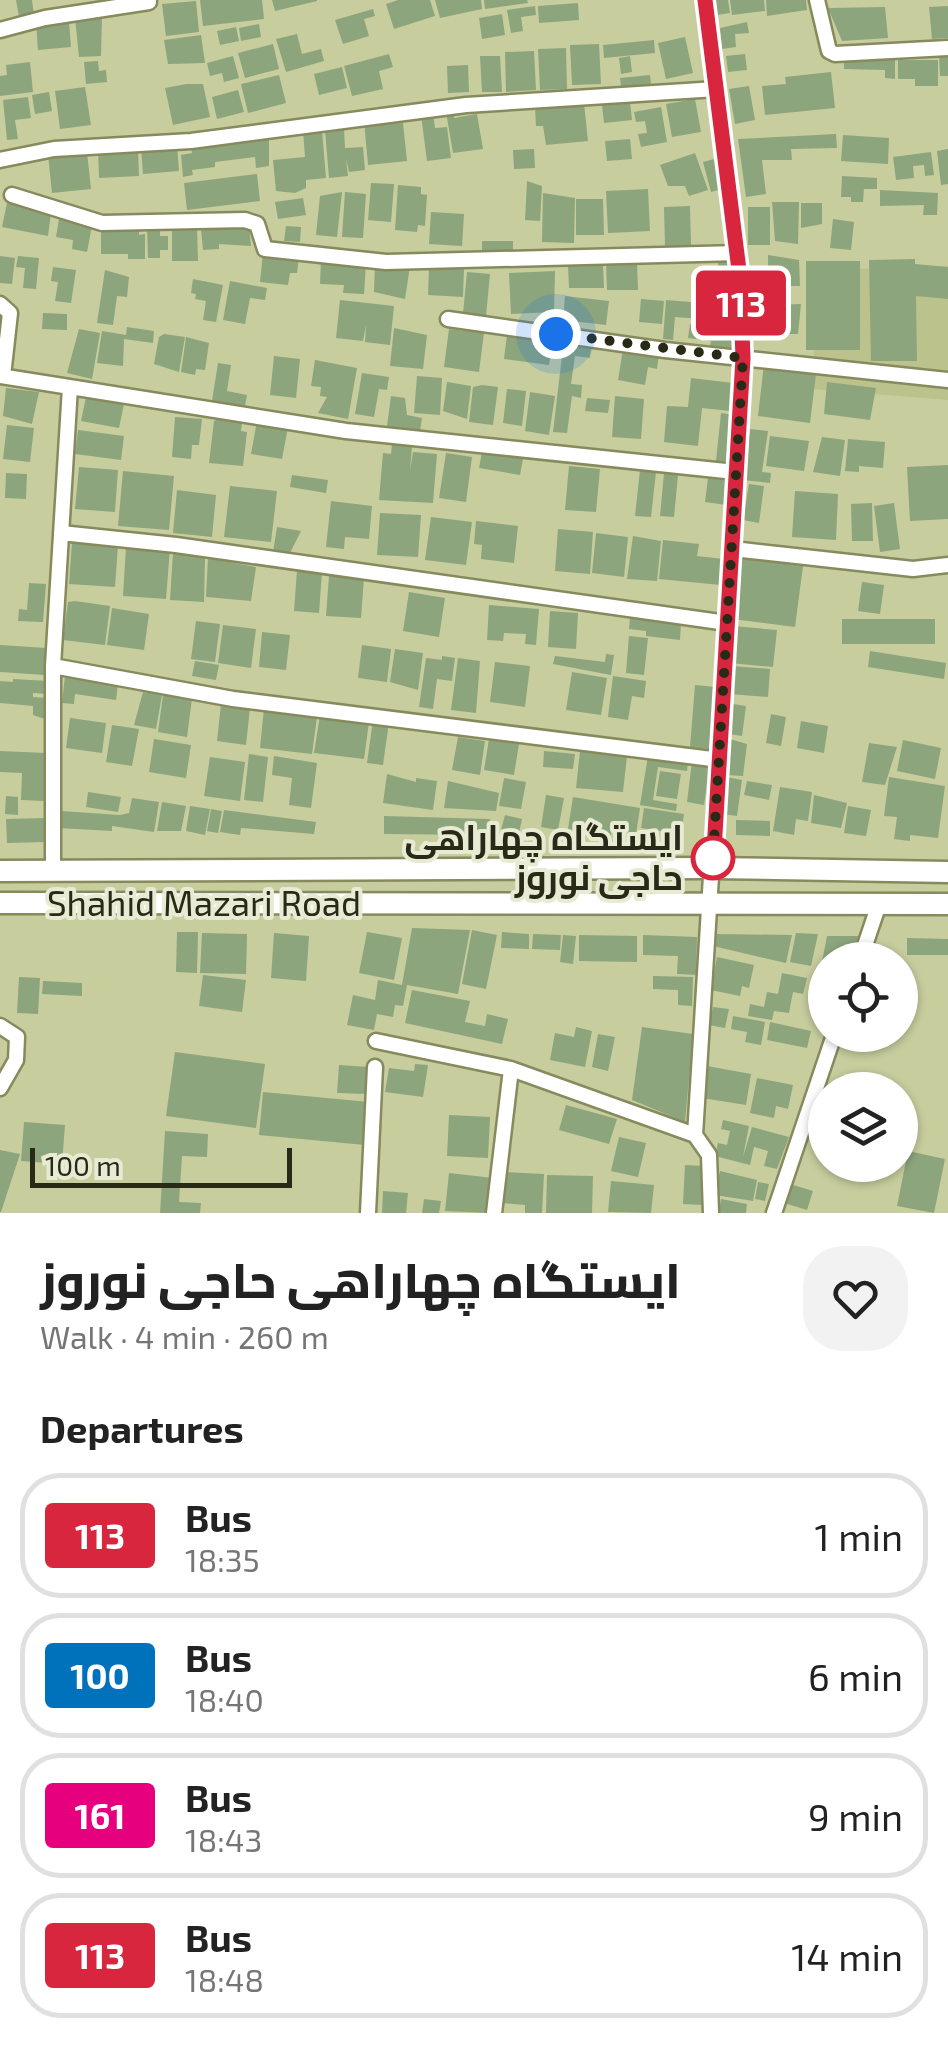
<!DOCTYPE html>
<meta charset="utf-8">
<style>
:root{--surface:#fff;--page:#f2f2f2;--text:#222;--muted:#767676;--line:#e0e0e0}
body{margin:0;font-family:"Exo 2",Cairo,sans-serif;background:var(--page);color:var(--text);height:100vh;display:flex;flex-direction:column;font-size:38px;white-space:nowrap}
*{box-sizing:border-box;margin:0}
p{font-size:32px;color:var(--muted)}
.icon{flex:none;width:55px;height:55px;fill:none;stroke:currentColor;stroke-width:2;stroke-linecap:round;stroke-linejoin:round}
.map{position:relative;height:1213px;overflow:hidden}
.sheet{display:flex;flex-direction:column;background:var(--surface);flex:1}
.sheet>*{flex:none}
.badge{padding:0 20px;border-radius:8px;font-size:35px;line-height:65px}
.fabs{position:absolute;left:808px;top:942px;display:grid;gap:20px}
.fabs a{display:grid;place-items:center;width:110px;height:110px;border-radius:50%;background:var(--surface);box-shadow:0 2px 8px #0004;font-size:50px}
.scale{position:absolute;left:30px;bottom:25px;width:262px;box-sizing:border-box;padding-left:10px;border:5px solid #282a17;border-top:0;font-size:28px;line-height:35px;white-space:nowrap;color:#282a17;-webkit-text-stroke:8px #e8ebd3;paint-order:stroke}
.you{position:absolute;width:50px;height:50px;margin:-25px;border:8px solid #fff;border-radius:50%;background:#1a73e8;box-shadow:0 0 0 15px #1a73e833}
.map>.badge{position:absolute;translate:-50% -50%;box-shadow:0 0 0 5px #fff}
h2{padding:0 40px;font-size:38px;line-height:90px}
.round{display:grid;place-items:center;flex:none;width:105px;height:105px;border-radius:40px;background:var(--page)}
.head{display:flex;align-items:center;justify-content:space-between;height:170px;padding:0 40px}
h1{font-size:48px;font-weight:800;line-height:75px}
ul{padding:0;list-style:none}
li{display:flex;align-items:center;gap:30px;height:125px;margin:0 20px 15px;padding:0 20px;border:5px solid var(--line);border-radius:40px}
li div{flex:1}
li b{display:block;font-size:38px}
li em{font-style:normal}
li .badge{min-width:110px;font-weight:700;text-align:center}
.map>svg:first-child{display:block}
.built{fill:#bcc28b}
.building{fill:#8da57c}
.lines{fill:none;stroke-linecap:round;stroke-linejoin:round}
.street-casing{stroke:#868a5d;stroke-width:19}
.secondary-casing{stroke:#868a5d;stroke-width:25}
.street{stroke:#fff;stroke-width:14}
.secondary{stroke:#fff;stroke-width:20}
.line-casing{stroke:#fff;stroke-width:22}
.line{stroke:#d7263d;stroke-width:15}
.walk{stroke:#282a17;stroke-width:10;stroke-dasharray:0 18}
.stop-dot{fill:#fff;stroke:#d7263d;stroke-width:5}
.labels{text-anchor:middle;stroke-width:8;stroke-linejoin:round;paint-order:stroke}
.stop-label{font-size:35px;font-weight:bold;fill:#282a17;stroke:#e8ebd3;text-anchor:end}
.street-label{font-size:35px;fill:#282a17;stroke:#e8ebd3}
</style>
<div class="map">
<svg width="948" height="1213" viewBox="0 0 948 1213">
<rect width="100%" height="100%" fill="#c8cd9e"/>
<path class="built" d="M948 266V400L812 389 818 270Z"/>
<path class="building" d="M16 0H32L34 15 19 17Z
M200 0H262L264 19 203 26Z
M272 0H317V1L275 11Z
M398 0H430L435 16 394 29 386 4Z
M435 0H481L482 9 440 18Z
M484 0H527L528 3 485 9Z
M715 0H728L730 13 717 15Z
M730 0H764L765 11 732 15Z
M766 0H806L807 10 767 16Z
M196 1 199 32 166 36 162 4Z
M578 3 579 20 539 23 538 6Z
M535 6 536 15 521 17 523 31 511 33 507 10Z
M948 6V38L932 39 929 7Z
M885 7 888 38 842 41 828 8Z
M373 9 375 16 364 19 369 36 343 44 335 20Z
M502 14 505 35 482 39 479 18Z
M102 16 101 56 79 57 75 18Z
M69 21 71 47 38 50 36 23Z
M747 22 749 33 735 34 736 47 722 49 720 28Z
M259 24 261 37 241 41 239 28Z
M236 27 239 41 220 45 217 31Z
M297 34 302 54 321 49 324 61 286 72 276 39Z
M201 35 205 63 168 64 164 40Z
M685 37 693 73 666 79 658 43Z
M654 40 655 53 604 58 603 45Z
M273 44 279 69 245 78 238 53Z
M599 44 601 84 572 85 570 45Z
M566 48 567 89 540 90 538 49Z
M534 51 536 90 506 92 505 52Z
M389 54 393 67 379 71 383 89 352 96 344 66Z
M745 54 747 70 728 72 726 56Z
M233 56 239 78 224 82 222 73 210 76 207 63Z
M480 56H500L502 92H482Z
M630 56 632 72 621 74 619 58Z
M939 56H948V76H940Z
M844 57 895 58V79L885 78V70L844 69Z
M898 60H938V86H915V79H898Z
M98 61 99 71 106 70 107 82 86 84 84 62Z
M30 62 33 92 0 96V76L7 75 6 65Z
M468 65 469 92 448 93 447 66Z
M342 67 347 88 319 95 314 74Z
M831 72 835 108 765 115 762 86 786 84 785 77Z
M279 75 286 103 248 113 241 84Z
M650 75 651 84 621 87 620 78Z
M186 84H203L210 117 173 125 165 88Z
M749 86 755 120 735 124 729 89Z
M85 87 91 125 60 129 55 91Z
M238 90 244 112 217 119 212 97Z
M49 92 52 111 35 114 32 95Z
M28 97 31 118 15 120 18 139 7 140 3 100Z
M695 99 701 132 672 137 666 104Z
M630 102 632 120 604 123 602 105Z
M584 103 588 141 546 145 543 126H536L535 108Z
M661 107 667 142 641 147 638 134 647 133 645 121 636 122 634 112Z
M453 111 454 118 477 114 483 149 453 153 446 112Z
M433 113 435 128 447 127 451 158 427 161 421 115Z
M385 119V124L403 123 407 161 368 165 364 121Z
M344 128 345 148 363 147 365 170 349 172 346 158 348 176 329 178 325 130Z
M322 130 326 178 306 180V188L295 193 276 191 273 160 305 157 303 131Z
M836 134 837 148 791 149 792 160H762L766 194 746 197 738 139Z
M269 135V166L256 168 255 157 215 162V167L192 170 193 175 183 177 181 155 192 153 191 145Z
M843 135 889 138 888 164 841 161Z
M630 139 632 159 607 161 605 141Z
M177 145 179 171 143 174 141 148Z
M138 149 139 176 99 178 98 152Z
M534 149 535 168 514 169 513 150Z
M948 149V184L941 185 937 151Z
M87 152 91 189 52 193 48 155Z
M931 152 934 175 925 176 924 165 913 166 914 178 896 180 893 157Z
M695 153 708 190 689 196 685 186H668L660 165Z
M718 158 726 188 711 192 703 162Z
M257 174 260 201 187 210 184 183Z
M842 176 877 178V189H864L863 202H851V197H841Z
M527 181 542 186 540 221 525 220Z
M371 183 394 184 391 222 368 220Z
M398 185 421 187V194L427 195 425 226 418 225 417 232 395 230Z
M648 189 650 231 608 233 606 191Z
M880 190 938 193 937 215H923L924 205 880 206Z
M342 192 337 237 316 235 320 196Z
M345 192 366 194 363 238 342 237Z
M543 193 575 198 574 243 542 242Z
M8 198 51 213 48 236 2 227Z
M303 198 306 215 278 219 275 202Z
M576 199H603L604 235H576Z
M772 202H799L798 244 775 241Z
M801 203H822V224L801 228Z
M690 206 691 245 665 246 664 207Z
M748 207H770V245H748Z
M431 212 464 214 462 246 429 244Z
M59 219 92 226 87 252 72 249 73 240 56 237Z
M833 219 854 222 851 250 830 248Z
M197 224 198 261H172V225Z
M249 225 251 246 219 244V249L203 250 201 229Z
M286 226 301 227 300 242 284 241Z
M101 227H139V235L145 234V259H128V254H101Z
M147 228H160V236H168V250H160V258H148Z
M482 241H513V254H482Z
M263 252 299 256 297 273H290L288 285 260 282Z
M768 255 799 260 800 286H768Z
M0 256 15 258 12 284 0 283Z
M18 256 39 258 36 289 23 288 25 268 16 267Z
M736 258 733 292 719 293 718 259Z
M915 259V264L948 267V299L916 296 917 361H871L869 260Z
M321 260 366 263 364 294 343 293 344 285 320 284Z
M637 261 638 290H607L606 262Z
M806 261H860V350H806Z
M375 263 410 266 405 299 374 292Z
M603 265 604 288H569L568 266Z
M53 267 76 270 71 303 55 301 58 282 51 281Z
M429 267 464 268 463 297 428 295Z
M105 270 129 277 127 297 117 296 113 325 97 323Z
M555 271 554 312 511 314 509 273Z
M467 272 490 274 486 316 463 314Z
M193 279 223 285 216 322 203 320 206 301 195 299 196 294 191 293Z
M230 281 267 288 265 300 250 298 245 324 223 320Z
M565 296 609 301 606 325 563 320Z
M641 299 664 301 662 324 639 322Z
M340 300 394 306 390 345 365 342 366 325 363 341 336 338Z
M666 300 703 303 702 319 675 317 673 340 663 339Z
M705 304 734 305 733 314 720 313 719 320H704Z
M801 304 798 334H785L780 317H772L771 305Z
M43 313 67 314V330L42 329Z
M690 324 734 331 731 354 709 351 711 341 688 338Z
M127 327 154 331 153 343 124 339 123 366 97 363 102 331 126 335Z
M394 328 427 335 423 369 390 366Z
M79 329 100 333 92 379 67 373Z
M449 329 484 333 479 372 444 367Z
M164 334 185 337 179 372 154 364 159 337Z
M507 335 553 340 549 365 504 359Z
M186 337 209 343 205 370 196 369 195 375 181 372Z
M564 339 592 342 590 358 575 356 571 384 582 385 581 398 572 396 567 433 553 432Z
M623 349 659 354 657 369 648 367 645 385 618 380Z
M274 356 300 359 296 398 270 395Z
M315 360 357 368 348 419 318 413 327 397 320 396 321 387 311 386Z
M218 363 231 365 227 391 247 395 245 406 212 401Z
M764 364 816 374 810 423 758 416Z
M362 373 389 377 387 390 379 389 374 417 355 414Z
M417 376 442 378 440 415 414 413Z
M691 378 733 383 730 411 702 408 698 446 664 442 667 406 688 407Z
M447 382 471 386 467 419 443 411Z
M827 382 876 388 870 420 824 414Z
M482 385 498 387 493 425 469 422 473 387Z
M6 388 39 392 32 424 3 416Z
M507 389 526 391 522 426 503 423Z
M87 392 125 399 119 428 81 421Z
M530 392 555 396 549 435 525 431Z
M391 396 405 398 407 415 422 418 420 431 387 426Z
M615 396 644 399 641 439 612 437Z
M587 398 610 400 608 413 585 411Z
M721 413 735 415 730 463 716 461Z
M175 417 202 419 199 445H192L191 459 172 457Z
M221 418 242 423 241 431 247 432 243 466 209 463 214 421Z
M257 421 288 427 282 459 251 454Z
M7 425 34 428 30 462 3 459Z
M750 429 768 431 762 472 771 473 770 483 743 480Z
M78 430 124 436 121 460 75 454Z
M770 436 809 441 804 471 766 466Z
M822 437 845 440 840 476 813 472Z
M848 439 885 442 883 468 859 466V472L845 471Z
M392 444 412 446 410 471 413 452 437 454 433 503 379 500 383 453 391 454Z
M482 452 523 459 520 475 479 468Z
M446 453 472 457 466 502 439 498Z
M948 465V519L910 521 907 467Z
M569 466 600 469 596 512 565 510Z
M79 467 118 470 115 512 75 509Z
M640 470 656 472 651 517 635 516Z
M123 471 174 476 169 530 118 526Z
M6 473 27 474 26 499 5 498Z
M664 473 678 475 674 517 660 516Z
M292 475 328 480 326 493 290 487Z
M708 478 729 481 726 505 705 502Z
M749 484 764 486 759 523 743 520Z
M230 486 277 491 271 542 224 537Z
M177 490 216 495 212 537 173 533Z
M795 491 838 494 836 540 792 537Z
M331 501 372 506 369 539 345 537 344 549 326 547Z
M872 503 873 541H852L851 504Z
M894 503 900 549 880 552 874 506Z
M380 513 421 515 418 557 377 555Z
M431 517 472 522 466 565 425 560Z
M476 521 518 526 514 563 481 559 482 545 474 544Z
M277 527 301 531 289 555 273 552Z
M558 529 593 532 590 574 555 571Z
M596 533 628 537 624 577 592 573Z
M633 536 661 541 657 581 627 579Z
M663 540 699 544 697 556 724 559 721 585 659 579Z
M72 542 118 545 115 587 69 584Z
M126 546 170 549 166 599 123 596Z
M173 552 205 557 204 602 170 600Z
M208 558 256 567 251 601 206 597Z
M739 558 803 566 795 627 732 619Z
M297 570 322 572 319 613 294 611Z
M329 576 364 578 361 618 326 616Z
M862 582 884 585 880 614 858 611Z
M29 583 46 584 43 622 18 621 19 609 27 610Z
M409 592 445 598 439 637 403 631Z
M75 601 110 606 105 645 63 640 68 602Z
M489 605 539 609 536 645 525 644 526 634 504 633 503 641 487 640Z
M112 608 149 614 144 650 107 645Z
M550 611 578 613 576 649 548 647Z
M630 617 681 622 680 640 646 636V631L629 629Z
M842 619H935V644H842Z
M196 621 220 624 215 662 191 659Z
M223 625 256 629 251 668 218 663Z
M733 626 777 630 773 667 729 663Z
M262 632 290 635 286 670 259 667Z
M629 636 648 638 644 675 626 673Z
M0 645 46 648 45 675 0 672Z
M362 645 391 649 387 682 358 678Z
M395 649 423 653 418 690 390 682Z
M870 651 946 663 944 679 868 667Z
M606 654 614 655 611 675 553 664 555 656 605 662Z
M442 656 455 658 452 681 437 679 433 709 419 707 426 658 442 660Z
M458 658 480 661 476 713 451 710Z
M195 661 219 665 216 680 192 676Z
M495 662 530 666 525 707 490 702Z
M732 666 770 669 768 697 730 694Z
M572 672 607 678 601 715 566 710Z
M65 676 118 683 116 700 75 694 74 704 62 703Z
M613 676 646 681 644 698 632 696 628 720 608 717Z
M13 679 48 681 47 694 33 693V697L48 698 47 720 33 715V706L0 703V681L13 682Z
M695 685 715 687 709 749 690 747Z
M143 692 162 695 156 729 134 725Z
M163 695 192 699 187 737 158 732Z
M221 704 250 708 246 745 217 741Z
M733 704 746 706 742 736 729 734Z
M264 708 317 717 312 754 260 748Z
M771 714 786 717 781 746 766 743Z
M320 715 369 722 364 759 314 753Z
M70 718 106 723 102 753 66 748Z
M373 720 389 722 383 765 367 763Z
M801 721 828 726 824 753 797 748Z
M112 725 139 729 132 766 106 762Z
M458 737 485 741 480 775 452 770Z
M154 739 191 745 186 778 149 772Z
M489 739 519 744 514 775 484 770Z
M730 739 747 744 743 776 726 775Z
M903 740 941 748 935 779 897 771Z
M869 743 897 747 885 785 862 782Z
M0 751 46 753 44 801 21 800 22 773 0 772Z
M544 751 575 754 573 769 543 767Z
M580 751 627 756 623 792 576 788Z
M249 754 268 757 263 802 244 800Z
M274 756 317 763 311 808 289 805 292 778 272 775Z
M648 756 688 762 687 771 658 767 653 800 677 804 676 811 640 805Z
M210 757 245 762 240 801 204 796Z
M692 761 710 763 704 805 687 802Z
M660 771 681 774 677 799 656 796Z
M387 774 416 782V778L437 781 433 810 383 803Z
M727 777 742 780 737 816 722 814Z
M889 777 945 786 938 838 910 835V841L894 839 897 817 884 816Z
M504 778 526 782 521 809 499 806Z
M448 781 499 793 496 811 444 808Z
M747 781 772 785 769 800 744 795Z
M780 787 812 792 808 821 796 819 794 835 773 831Z
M88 792 121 797 118 812 86 807Z
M546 795 564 798 558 830 541 827Z
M814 795 847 803 841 828 811 823Z
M6 796 18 797V815L5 814Z
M573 797 640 808 636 834 611 830V836L568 829Z
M132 798 159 802 154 832 112 826V831L58 828 61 811 120 815 129 813Z
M162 802 186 806 181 831H157Z
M190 806 210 809 205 835 186 831Z
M848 806 871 810 866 836 844 833Z
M644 808 684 814 681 834 641 828Z
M211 809 222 811 218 833 207 831Z
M224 810 316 822 314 834 241 828 240 835 220 832Z
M505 815 522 819 518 838 500 834Z
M384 816 490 819V835L384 834Z
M46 818V842L7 843 6 819Z
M736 820 770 821V836L736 835Z
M412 928 470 930 458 994 407 985 403 1006 395 1005 393 1017 377 1014 374 1030 347 1025 353 995 375 1000 378 980 402 985Z
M472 930 497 935 486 989 462 984Z
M177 932H198L197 973 176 972Z
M367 932 402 938 394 980 359 973Z
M502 932 529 934V949L501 948Z
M202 933 247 934 246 974 200 973Z
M274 933 309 936 306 981 271 978Z
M796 933 818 934 811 966 790 962Z
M533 934 561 935 560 950 532 949Z
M716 934 792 935 786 963 713 946Z
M563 935 576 936 573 964 560 962Z
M579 935 637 936V962L579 961Z
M643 935 697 937 696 975 677 974 678 956 643 955Z
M827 936H858L852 960H825V973L820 972Z
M907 938 948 939V955H907Z
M717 957 754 965 749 988 742 986 740 996 711 990Z
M782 973 807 978 803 994 793 992 789 1013 774 1011 772 1020 748 1016 750 1004 764 1007 767 992 778 994Z
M203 975 246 980 242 1012 199 1006Z
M653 976 693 977 692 1006 678 1005V990L653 989Z
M19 977 40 978 38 1014 17 1013Z
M43 981 82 983V996L42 994Z
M819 981 825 982V1010L814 1008Z
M412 990 470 1001 465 1022 485 1026 487 1014 508 1019 502 1044 405 1023Z
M713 1007 729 1009 725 1028 709 1025Z
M733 1016 765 1022 761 1045 745 1042 747 1032 731 1029Z
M770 1022 811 1031 807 1048 767 1040Z
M576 1027 592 1031 585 1067 550 1060 555 1033 574 1037Z
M642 1027 693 1034 685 1122 632 1100Z
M598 1034 615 1037 608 1071 592 1067Z
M175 1052 265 1064 256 1128 166 1116Z
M415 1064 428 1065 423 1097 385 1092 389 1068 414 1071Z
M339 1065 369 1067 367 1094 337 1093Z
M707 1066 751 1074 746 1105 702 1098Z
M757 1078 793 1085 788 1109 776 1106 774 1118 750 1113Z
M263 1092 369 1102 365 1145 259 1135Z
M566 1105 617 1119 609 1144 559 1130Z
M449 1115 490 1117 488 1158 447 1156Z
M723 1120 749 1126 743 1157 752 1127 789 1137 777 1169 764 1166 768 1151 754 1147 750 1165 715 1156 718 1143 727 1145 730 1131 721 1129Z
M24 1122 65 1125 62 1164 21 1161Z
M165 1131 208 1134 207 1157 182 1156 179 1202 201 1203 200 1213H160Z
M619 1137 646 1143 638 1177 611 1171Z
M0 1150 20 1154 1 1212H0Z
M908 1151 945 1159 934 1213 897 1206Z
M685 1165 704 1166 703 1205 683 1204Z
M720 1171 757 1180 753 1201 715 1195Z
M503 1172 544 1174 542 1213H525V1205L501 1203Z
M449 1173 493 1178 489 1213 445 1211Z
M547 1175 593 1176 592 1213H546Z
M611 1181 654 1185 651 1213 608 1212Z
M758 1182 769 1184 765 1201 755 1199Z
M790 1184 813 1191 807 1210 784 1203Z
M383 1191 408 1193 406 1213H382Z
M424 1199 441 1201 439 1213H422Z
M721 1199 747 1204 746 1213H719Z"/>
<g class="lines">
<defs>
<path id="street" d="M705 0 741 279 743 359 695 1135 709 1155 711 1213
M817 0 829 51 835 54 948 48
M0 30 45 18 149 2
M0 160 54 149 191 141 466 105 717 89
M12 195 102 223 245 220 257 224 265 249 386 262 738 253
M0 304 10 313 3 376
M448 319 665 350 948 380
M0 376 346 431 735 472
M61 533 176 545 727 623
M733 549 913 569 948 565
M53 666 233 699 720 760
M53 871V666L70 387
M860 960 879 904
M0 1026 17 1037 16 1060 0 1088
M376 1041 511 1069 695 1135
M368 1213 375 1067
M494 1213 511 1069
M774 1213 834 1035"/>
<path id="secondary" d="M0 871 713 868 948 872
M0 903 948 904"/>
</defs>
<use href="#street" class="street-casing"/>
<use href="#secondary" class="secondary-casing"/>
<use href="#street" class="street"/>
<use href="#secondary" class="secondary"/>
</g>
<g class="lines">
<defs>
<path id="line" d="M705 0 740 278 743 358 713 868"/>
</defs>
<use href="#line" class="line-casing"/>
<use href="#line" class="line"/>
<path class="walk" d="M556 334 743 358 713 858"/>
</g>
<circle class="stop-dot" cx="713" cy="858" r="20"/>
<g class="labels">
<g class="stop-label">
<text x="683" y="850">ایستگاه چهاراهی<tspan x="683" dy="40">حاجی نوروز</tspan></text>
</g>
<g class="street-label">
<text x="204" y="916">Shahid Mazari Road</text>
</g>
</g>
</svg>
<div class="fabs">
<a><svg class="icon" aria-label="locate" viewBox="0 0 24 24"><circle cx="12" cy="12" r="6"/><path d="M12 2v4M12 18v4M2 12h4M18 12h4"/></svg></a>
<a><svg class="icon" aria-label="layers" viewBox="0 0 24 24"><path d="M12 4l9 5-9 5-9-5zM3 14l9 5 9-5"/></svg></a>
</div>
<div class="scale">100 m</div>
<div class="you" style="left:556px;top:334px"></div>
<b class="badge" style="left:741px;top:303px;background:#d7263d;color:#fff">113</b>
</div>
<section class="sheet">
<div class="head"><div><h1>ایستگاه چهاراهی حاجی نوروز</h1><p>Walk · 4 min · 260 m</p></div><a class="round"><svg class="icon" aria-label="heart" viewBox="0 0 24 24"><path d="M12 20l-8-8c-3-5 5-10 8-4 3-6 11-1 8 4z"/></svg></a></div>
<h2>Departures</h2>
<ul>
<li><span class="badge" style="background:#d7263d;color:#fff">113</span><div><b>Bus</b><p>18:35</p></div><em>1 min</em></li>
<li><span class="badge" style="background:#0072bc;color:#fff">100</span><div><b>Bus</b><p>18:40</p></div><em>6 min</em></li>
<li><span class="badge" style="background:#e6007e;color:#fff">161</span><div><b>Bus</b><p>18:43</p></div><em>9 min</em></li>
<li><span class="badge" style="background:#d7263d;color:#fff">113</span><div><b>Bus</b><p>18:48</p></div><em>14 min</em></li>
</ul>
</section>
